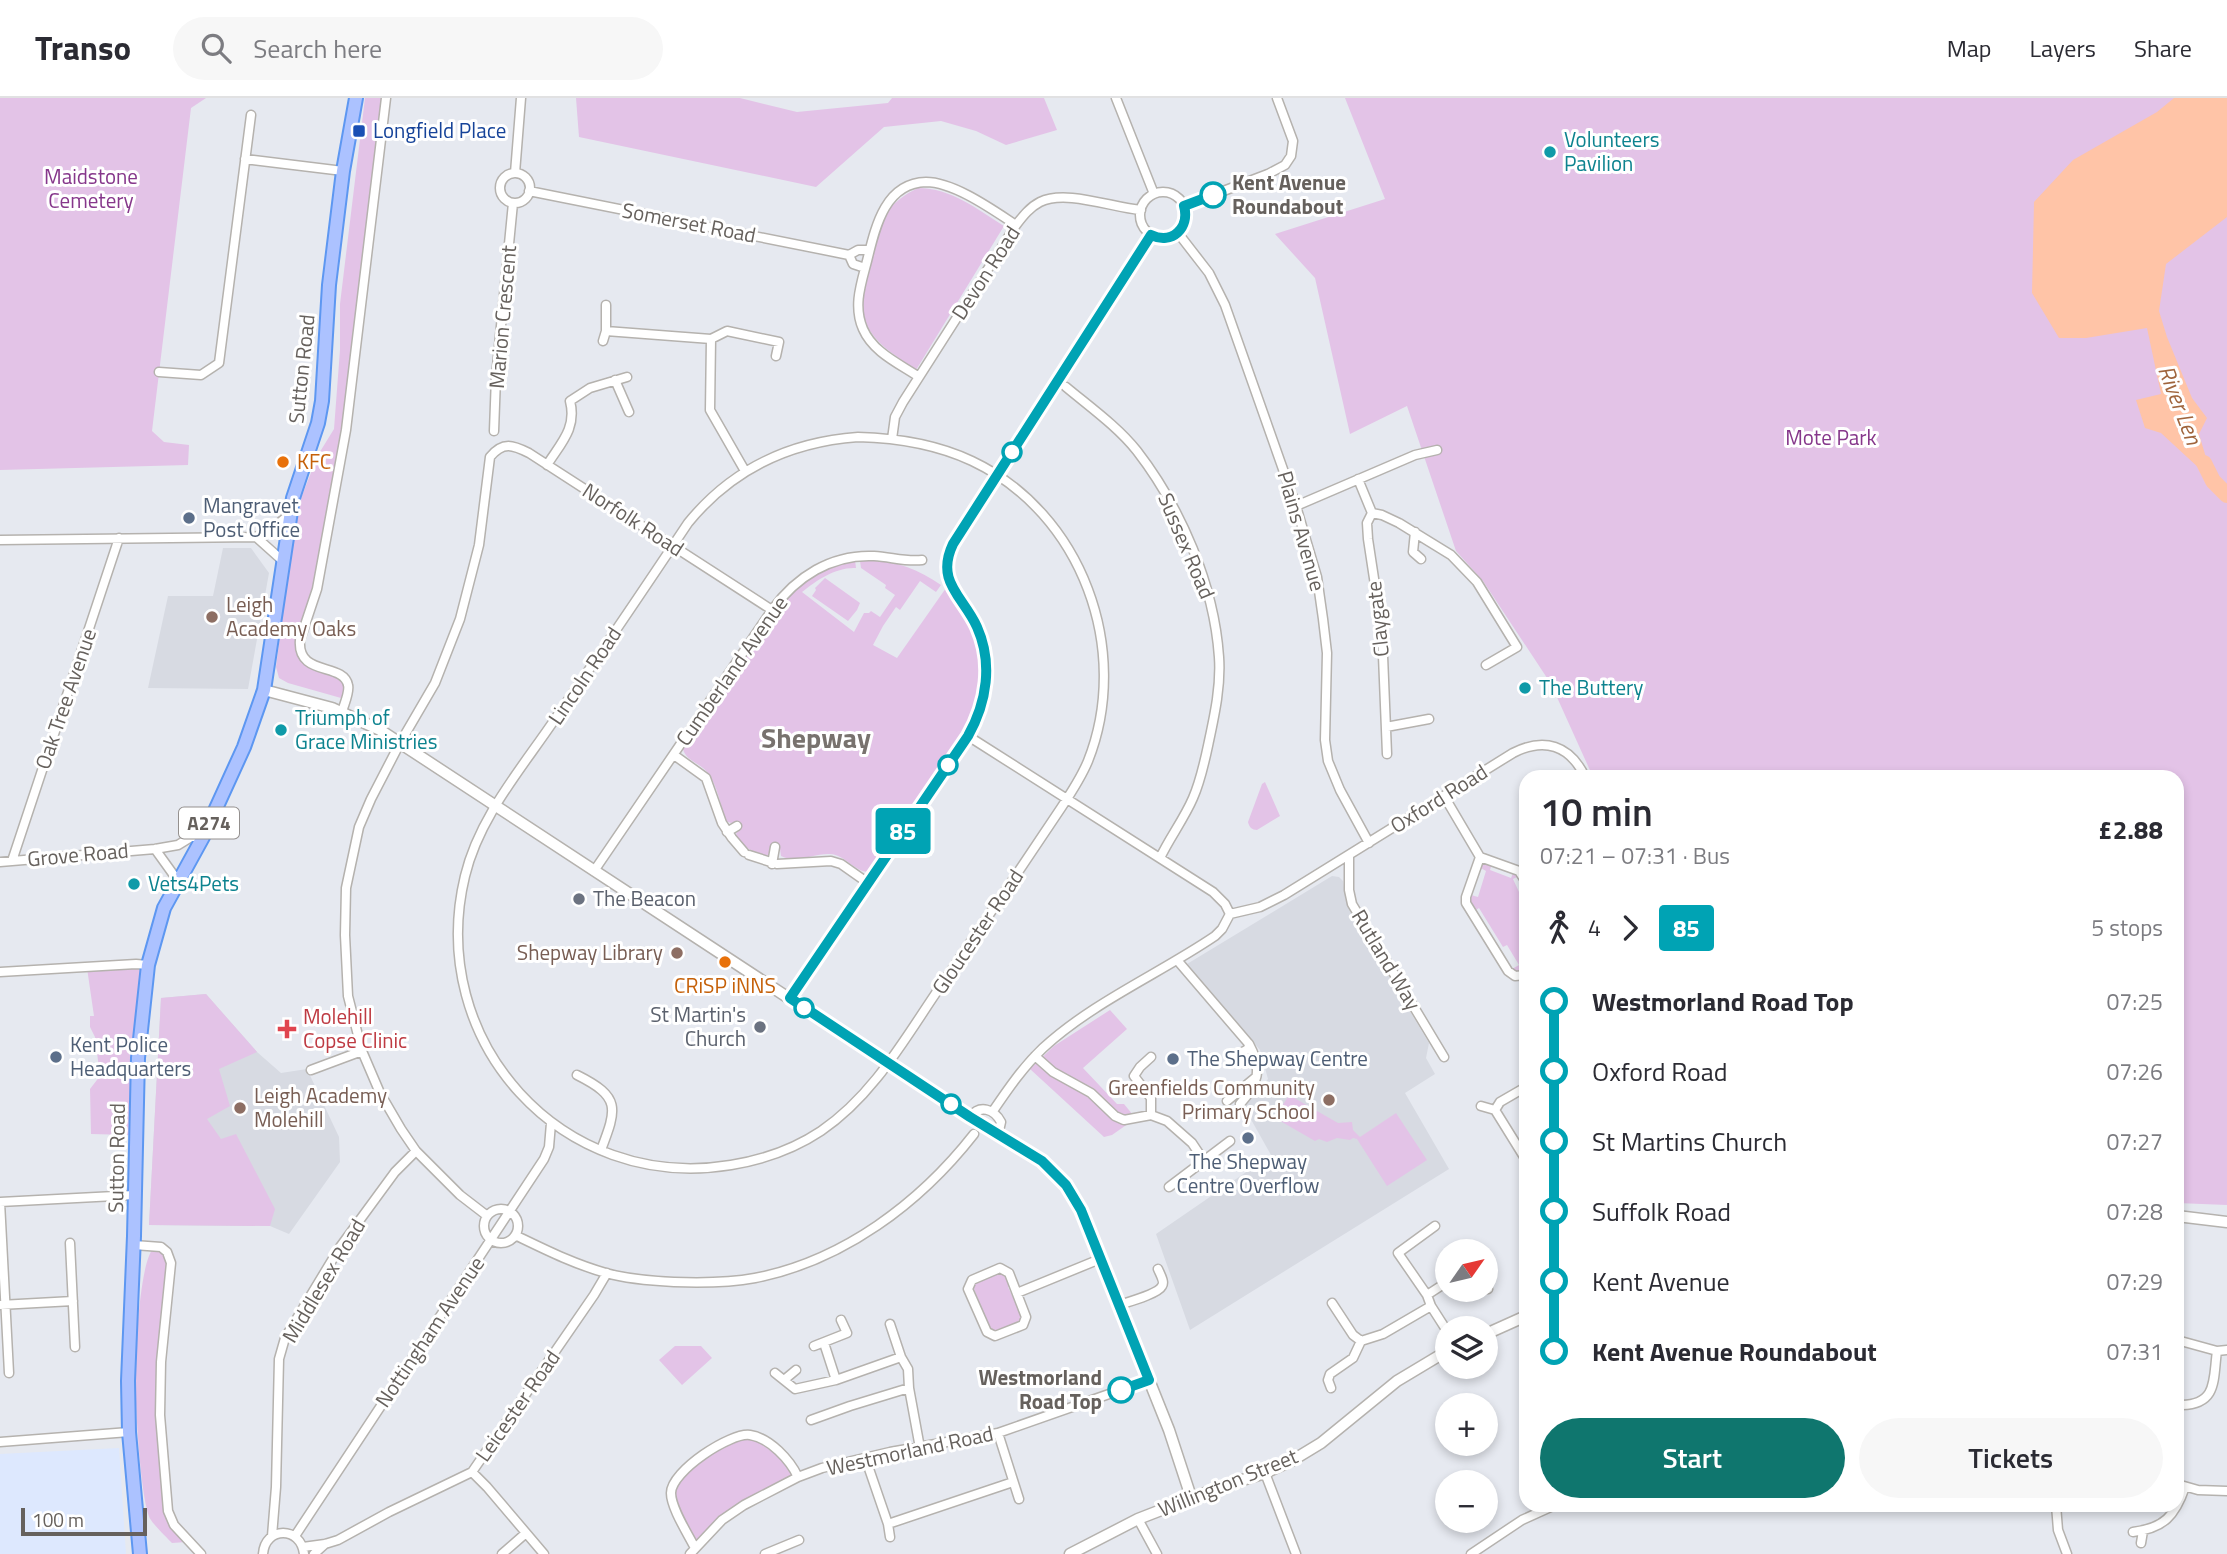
<!DOCTYPE html>
<meta charset="utf-8">
<style>
:root{--surface:#fff;--page:#f7f7f7;--text:#2b2b33;--muted:#7c7c81;--line:#e1e1e2;--accent:#0f766e}
body{margin:0;font-family:"Titillium Web",sans-serif;background:var(--page);color:var(--text);height:100vh;display:flex;flex-direction:column;font-size:26px;white-space:nowrap}
*{box-sizing:border-box;margin:0}
p{font-size:23px;color:var(--muted)}
.icon{flex:none;width:38px;height:38px;fill:none;stroke:currentColor;stroke-width:2;stroke-linecap:round;stroke-linejoin:round}
.map{position:relative;flex:1;overflow:hidden}
.sheet{position:absolute;left:1519px;top:672px;width:665px;height:742px;display:flex;flex-direction:column;background:var(--surface);border-radius:21px;box-shadow:0 4px 10px #0003}
.sheet>*{flex:none}
.badge{padding:0 14px;border-radius:5px;font-size:24px;line-height:46px}
.needle{width:46px;rotate:56deg}
.buttons{position:absolute;left:1435px;top:1141px;display:grid;gap:14px}
.buttons a{display:grid;place-items:center;width:63px;height:63px;border-radius:50%;background:var(--surface);box-shadow:0 4px 10px #0003;font-size:35px}
.scale{position:absolute;left:21px;bottom:18px;width:126px;box-sizing:border-box;padding-left:7px;border:4px solid #66615d;border-top:0;font-size:19px;line-height:24px;white-space:nowrap;color:#66615d;-webkit-text-stroke:5px #fff;paint-order:stroke}
.map>.badge{position:absolute;translate:-50% -50%;box-shadow:0 0 0 4px #fff}
.legs{display:flex;align-items:center;gap:10px;height:77px;padding:0 21px;font-size:23px}
.legs p{margin-inline-start:auto}
.overview{display:flex;align-items:center;justify-content:space-between;height:119px;padding:0 21px}
h1{font-size:38px;font-weight:600;line-height:52px}
.button{display:flex;gap:14px;margin-top:auto;padding:14px 21px}
.button a{flex:1;height:80px;border-radius:42px;background:var(--accent);color:#fff;font-size:28px;font-weight:600;line-height:80px;text-align:center}
.button a+a{background:var(--page);color:var(--text)}
ul{padding:0 21px;list-style:none}
li{display:flex;align-items:center;gap:24px;height:70px;font-size:26px}
li i{display:grid;place-items:center;width:10px;height:100%;margin:0 9px;background:currentColor}
li i::after{content:'';width:18px;height:18px;margin:-9px;border:5px solid;border-radius:50%;background:var(--surface)}
li p{margin-inline-start:auto}
li:first-child i{background:linear-gradient(#0000 50%,currentColor 0)}
li:last-child i{background:linear-gradient(currentColor 50%,#0000 0)}
header{display:flex;align-items:center;gap:42px;box-sizing:border-box;height:98px;padding:0 35px;background:var(--surface);border-bottom:2px solid var(--line)}
header strong{font-size:33px}
nav{display:flex;gap:38px;margin-inline-start:auto;font-size:24px}
.search{width:490px;height:63px;background:var(--page);display:flex;align-items:center;gap:18px;box-sizing:border-box;padding:0 24px;border-radius:38px;color:var(--muted);font-size:26px}
.map>svg:first-child{display:block}
.commercial{fill:#dde8fe}
.education{fill:#d7dae2}
.green{fill:#e3c3e7}
.water{fill:#ffc4a7}
.lines{fill:none;stroke-linecap:round;stroke-linejoin:round}
.river{stroke:#ffc4a7;stroke-width:16}
.minor-casing{stroke:#b5b2ae;stroke-width:11}
.tertiary-casing{stroke:#b5b2ae;stroke-width:13}
.primary-casing{stroke:#5d97f1;stroke-width:16}
.minor{stroke:#fff;stroke-width:8}
.tertiary{stroke:#fff;stroke-width:10}
.primary{stroke:#acc2ff;stroke-width:12}
.line-1-casing{stroke:#fff;stroke-width:16}
.line-1{stroke:#00a3b4;stroke-width:10}
.transit-dot{fill:#1a4fb4;stroke:#fff;stroke-width:2.5}
.culture-dot{fill:#0f9aa8;stroke:#fff;stroke-width:2.5}
.stop-1-dot{fill:#fff;stroke:#00a3b4;stroke-width:3.5}
.food-dot{fill:#e8710a;stroke:#fff;stroke-width:2.5}
.service-dot{fill:#5c6f8a;stroke:#fff;stroke-width:2.5}
.education-dot{fill:#8d6e63;stroke:#fff;stroke-width:2.5}
.worship-dot{fill:#6b7280;stroke:#fff;stroke-width:2.5}
.health-dot{fill:#e0444e;stroke:#fff;stroke-width:2.5}
.labels{text-anchor:middle;stroke-width:6;stroke-linejoin:round;paint-order:stroke}
.shield{fill:#fff;stroke:#94908e;stroke-width:2}
.shield-label{font-size:19px;font-weight:bold;fill:#66615d}
.transit-label{font-size:21px;fill:#164399;stroke:#fff;text-anchor:start}
.culture-label{font-size:21px;fill:#0d838f;stroke:#fff;text-anchor:start}
.park-label{font-size:21px;fill:#86378b;stroke:#fff}
.stop-label{font-size:21px;font-weight:bold;fill:#66615d;stroke:#fff;text-anchor:start}
.street-label{font-size:21px;fill:#66615d;stroke:#fff}
.food-label{font-size:21px;fill:#c56008;stroke:#fff;text-anchor:start}
.service-label{font-size:21px;fill:#4e5e75;stroke:#fff;text-anchor:start}
.education-label{font-size:21px;fill:#785e54;stroke:#fff;text-anchor:start}
.worship-label{font-size:21px;fill:#5b616d;stroke:#fff;text-anchor:start}
.health-label{font-size:21px;fill:#be3a42;stroke:#fff;text-anchor:start}
.water-label{font-size:23px;font-style:italic;fill:#a0653d;stroke:#fff}
.district-label{font-size:28px;font-weight:bold;fill:#78726e;stroke:#fff}
</style>
<header>
<strong>Transo</strong>
<div class="search"><svg class="icon" aria-label="search" viewBox="0 0 24 24"><circle cx="10" cy="10" r="6"/><path d="M15 15l6 6"/></svg>Search here</div>
<nav><a>Map</a><a>Layers</a><a>Share</a></nav>
</header>
<div class="map">
<svg width="2227" height="1456" viewBox="0 0 2227 1456">
<rect width="100%" height="100%" fill="#e6e9f0"/>
<path class="commercial" d="M119 1350 126 1456H0V1356Z"/>
<path class="education" d="M223 450H251L269 475 248 591 148 590 168 498H213Z
M1332 778 1339 779 1343 783 1346 803 1353 819 1429 945 1426 960 1435 976 1405 995 1449 1071 1190 1232 1156 1136 1271 1057 1244 1009 1268 981 1260 952 1187 866Z
M206 896 257 954 281 975 307 971 339 1039 340 1064 289 1136 270 1128 149 1127 161 900Z"/>
<path class="green" d="M0 0H206L191 10 152 333 164 344 189 347 188 367 0 372Z
M365 0H383L343 334 317 473 296 544 297 554 341 579 345 584V595L341 600 288 585 279 580 276 569 289 468 301 400 318 357 334 331 340 252V206Z
M576 0H740L797 14 888 5 892 0H1044L1057 32 1006 47 976 33 941 23 884 29 816 89 579 39Z
M1345 0H2227V1107L2177 1105V679H1593L1551 586 1483 483 1456 453 1407 308 1350 336 1315 180 1275 136 1385 101Z
M918 90C951 90 977 111 1004 128L916 272C901 261 881 250 870 233 853 207 866 171 875 143 878 135 880 124 885 117 893 105 905 96 918 90Z
M855 462 856 470C836 469 817 482 802 494L854 534 864 515H869L871 513 880 519 895 497 885 490 886 487 861 470 860 463C890 460 917 470 941 487L936 494 920 483 900 512 896 509 883 528 873 547 897 560 946 490C983 537 994 573 967 629L870 774C855 775 846 757 830 756 815 755 795 766 781 758L780 751 774 750 769 757 765 758C754 755 740 748 736 736L741 728 737 724 731 725 726 723C720 708 718 687 707 674 700 665 686 663 683 651L785 501 806 480 833 467Z
M825 480 860 505 857 512 848 523 812 498 816 492 815 490Z
M1265 684 1280 718 1257 732C1252 732 1249 729 1248 724L1262 686Z
M1492 765 1490 772 1511 780 1514 773 1519 778 1513 781 1519 794 1524 792 1526 797V866L1521 868 1523 875 1516 874 1512 871 1519 867 1507 847 1503 849 1479 810 1476 812 1470 802 1471 797 1478 799 1486 773 1479 769 1483 766Z
M87 870H139L141 874 137 904 133 1032 130 1037 91 1036 90 991 100 978 95 939 90 929V918H94Z
M206 896 257 954 219 971 230 1008 207 1021 221 1041 236 1036 275 1111 270 1128 149 1127 161 900Z
M1110 912 1127 931 1083 970 1117 1006H1124L1133 1017 1132 1023 1112 1037 1104 1039 1030 971 1054 948Z
M1289 997 1338 1025 1352 1024 1353 1032 1360 1039 1396 1015 1427 1062 1387 1088 1357 1041 1353 1040 1350 1042 1337 1040 1327 1044 1319 1041 1315 1043 1275 1020Z
M153 1151 163 1154 167 1164 160 1236 163 1382 166 1420 172 1430 186 1444 172 1445C169 1442 153 1426 151 1422 140 1405 135 1296 135 1272 136 1249 140 1165 153 1151Z
M1000 1174 1006 1177 1010 1188 1008 1189 1022 1219 1020 1224 994 1234 989 1231 973 1188 975 1184Z
M675 1248H701L712 1260 682 1287 659 1262Z
M748 1336 770 1346 798 1379 744 1407 695 1450 671 1395 675 1381 719 1348Z"/>
<path class="water" d="M2174 0H2227V119L2166 166 2159 213 2167 239 2192 300 2207 320 2199 336 2213 383 2161 335 2145 330 2136 302 2161 296 2147 230 2086 240H2059L2032 195 2034 104 2073 62 2157 14Z"/>
<g class="lines">
<path class="river" d="M2204 365 2213 383 2227 397"/>
<defs>
<path id="minor" d="M1116 0 1154 96
M245 61 343 73
M515 75 521 0
M500 90a15 15 0 1 1 30 0a15 15 0 1 1-30 0Z
M529 93 849 157 853 166 865 170
M1140 117a23 23 0 1 1 46 0a23 23 0 1 1-46 0Z
M1184 108 1268 76 1285 67 1291 58 1293 43 1277 0
M1178 135 1209 175 1225 207 1296 408 1317 479 1323 521 1327 555 1325 642 1328 663 1340 692 1369 745
M849 157 858 152H869
M606 207V233L711 241
M603 243 606 233
M159 274 201 277 219 265 251 17
M919 279C898 265 873 254 863 231 853 208 861 186 867 163 875 131 884 85 926 84 954 84 993 112 1016 127
M615 282 629 314
M1066 289C1090 309 1118 329 1137 353 1181 410 1214 487 1219 559 1221 587 1215 615 1209 643 1205 662 1201 682 1193 700 1184 721 1170 739 1160 760
M494 333 496 279 513 105
M858 339C897 340 936 346 972 363 1082 415 1132 552 1088 663 1081 680 1071 695 1061 710 1021 770 981 829 940 889 905 940 874 997 821 1033 794 1051 762 1062 731 1067 562 1095 425 943 465 778 479 719 522 670 555 621 600 556 644 491 688 425 732 371 789 344 858 339Z
M892 341 895 319 903 304 1016 127C1023 118 1030 109 1040 104 1066 91 1113 110 1141 112
M547 367C561 345 577 330 570 303L590 290 627 279
M745 373 710 312 711 241 727 233 779 244 776 258
M1358 381 1372 415 1367 425 1368 441 1382 533 1387 656
M1296 408 1415 357 1437 352
M1372 415 1382 417 1399 425 1451 457 1477 484 1517 549 1486 567
M1415 434 1413 454 1421 461
M256 439 272 431 290 416
M0 442 256 439 284 464
M342 614C344 606 350 594 348 587 343 564 297 579 300 542L317 491 346 332 386 0
M1386 629 1429 621
M968 638 1213 794 1225 806 1230 816
M674 657 706 680 722 725 732 740 744 754
M1444 698 1480 759 1519 773 1526 784
M727 734 737 728
M155 751 178 783
M749 757 777 766 831 763 841 766 868 785
M1349 758V792L1352 806 1444 959
M1480 759 1466 799V805L1508 873 1515 878 1526 877
M12 763 119 440
M0 764 155 751 178 747 191 739H203
M772 766 775 749
M594 773 772 512C796 479 831 456 874 458 891 459 906 464 922 462
M1177 862 1249 946 1248 951 1237 957
M0 874 136 866 148 867
M790 900 976 624C989 591 991 555 974 523 961 497 940 486 950 453L1151 137
M1035 958 1053 974 1091 995 1115 1018 1124 1022 1151 1017 1167 1023 1192 1045 1204 1063
M311 972 362 953
M577 977C621 999 617 1010 601 1052
M1227 1003 1256 979
M1240 1006C1258 986 1263 972 1249 946
M1481 1008 1495 1012 1526 1062
M1495 1012 1500 1004 1526 989
M993 1013C1008 991 1023 969 1043 950 1093 904 1159 876 1215 838L1222 831 1230 816 1260 809 1284 797 1513 655C1544 639 1570 647 1585 679
M1151 1017V1000L1134 978 1140 969 1151 959
M970 1019C980 1006 994 1011 1001 1024L998 1037
M1169 1089 1230 1043
M0 1104 9 1275
M0 1104 134 1097
M484 1128a17 17 0 1 1 34 0a17 17 0 1 1-34 0Z
M486 1117 460 1097 416 1053 401 1031 380 995 362 953 348 898 345 837 346 790 359 729 371 701 400 645 435 585 460 521 479 447 490 359C503 343 513 347 529 355L772 512
M1435 1128 1398 1155 1427 1197 1431 1208 1447 1233
M517 1138C546 1152 574 1166 606 1175 627 1181 652 1183 674 1184 701 1185 728 1185 755 1180 843 1163 920 1105 974 1036
M70 1145 75 1249
M134 1147 161 1149 167 1154 171 1165 161 1264 160 1317 168 1413 174 1427 201 1456
M1000 1170 1009 1175 1026 1219 1023 1227 995 1238 987 1234 968 1191 972 1182Z
M1486 1188 1488 1191
M1017 1195 1100 1161
M1427 1197 1447 1184
M1332 1205 1353 1237 1361 1243
M0 1207 73 1203
M1119 1207C1128 1204 1158 1196 1162 1188 1165 1184 1160 1176 1158 1171
M890 1226 901 1259 908 1271 909 1290 920 1350
M2177 1242 2217 1253 2227 1252
M824 1245 836 1282
M814 1248 847 1235 841 1222
M775 1275 795 1291 836 1282 901 1259
M784 1282 796 1272
M1331 1290 1328 1282 1330 1276 1353 1260 1361 1243 1383 1236 1431 1208
M2182 1307C2218 1306 2213 1281 2217 1253
M811 1322 850 1308 909 1290
M998 1335 1019 1401
M0 1344 129 1334
M866 1362 888 1426 890 1439
M472 1374 487 1389 544 1456
M1265 1375 1296 1456
M2177 1386 2198 1392 2227 1393
M2056 1407 2058 1432 2067 1456
M1138 1421 1157 1456
M888 1426 1013 1384
M2133 1434C2164 1430 2175 1418 2185 1389
M272 1438 276 1389 279 1261 285 1240 340 1149 395 1074 416 1053
M295 1438 544 1061 549 1049 551 1025
M2141 1445 2143 1433
M303 1449 325 1446 338 1442 389 1414 472 1374 594 1197 607 1175
M695 1450C688 1436 671 1410 671 1395 671 1373 731 1334 750 1337 770 1340 790 1362 798 1379
M263 1456C265 1428 301 1428 304 1456
M314 1456 325 1446
M502 1456 526 1435
M690 1456 722 1422 744 1407 798 1379 822 1370 890 1354 998 1335 1149 1282
M765 1456 799 1442
M1471 1456 1522 1422 1555 1407"/>
<path id="tertiary" d="M264 592 332 610 380 632 970 1019 1042 1064 1066 1087 1081 1112 1169 1332 1192 1402
M2177 1118 2227 1124
M1486 1236 1526 1218
M1070 1456 1138 1421 1223 1388 1265 1375 1293 1362 1321 1345 1397 1283 1447 1253"/>
<path id="primary" d="M140 1456 129 1334 128 1283 134 1138 138 960 148 867 164 810 203 739 244 649 264 592 293 400 318 325 322 303 329 187 343 73 356 0"/>
</defs>
<use href="#minor" class="minor-casing"/>
<use href="#tertiary" class="tertiary-casing"/>
<use href="#primary" class="primary-casing"/>
<use href="#minor" class="minor"/>
<use href="#tertiary" class="tertiary"/>
<use href="#primary" class="primary"/>
</g>
<g class="lines">
<defs>
<path id="line-1" d="M1121 1292 1149 1282 1081 1112 1066 1087 1042 1063 970 1019 790 900 968 638C987 604 993 565 977 529 963 498 935 484 953 446L1151 137C1172 147 1190 130 1184 108L1213 97"/>
</defs>
<use href="#line-1" class="line-1-casing"/>
<use href="#line-1" class="line-1"/>
</g>
<rect class="transit-dot" x="352" y="26" width="14" height="14" rx="3.5"/>
<g class="culture-dot">
<circle cx="1550" cy="54" r="7"/>
<circle cx="1525" cy="590" r="7"/>
<circle cx="281" cy="632" r="7"/>
<circle cx="134" cy="786" r="7"/>
</g>
<g class="stop-1-dot">
<circle cx="1213" cy="97" r="12"/>
<circle cx="1012" cy="354" r="9"/>
<circle cx="948" cy="667" r="9"/>
<circle cx="804" cy="910" r="9"/>
<circle cx="951" cy="1006" r="9"/>
<circle cx="1121" cy="1292" r="12"/>
</g>
<g class="food-dot">
<circle cx="283" cy="364" r="7"/>
<circle cx="725" cy="864" r="7"/>
</g>
<g class="service-dot">
<circle cx="189" cy="420" r="7"/>
<circle cx="56" cy="959" r="7"/>
<circle cx="1173" cy="961" r="7"/>
<circle cx="1248" cy="1040" r="7"/>
</g>
<g class="education-dot">
<circle cx="212" cy="519" r="7"/>
<circle cx="677" cy="855" r="7"/>
<circle cx="1329" cy="1002" r="7"/>
<circle cx="240" cy="1010" r="7"/>
</g>
<g class="worship-dot">
<circle cx="579" cy="801" r="7"/>
<circle cx="760" cy="929" r="7"/>
</g>
<path class="health-dot" d="M283.5 920.5h7v7h7v7h-7v7h-7v-7h-7v-7h7z"/>
<g class="labels">
<rect class="shield" x="179" y="709.5" width="60" height="31" rx="5"/>
<g class="shield-label">
<text x="209" y="732">A274</text>
</g>
<g class="transit-label">
<text x="373" y="40">Longfield Place</text>
</g>
<g class="culture-label">
<text x="1564" y="49">Volunteers<tspan x="1564" dy="24">Pavilion</tspan></text>
<text x="1539" y="597">The Buttery</text>
<text x="295" y="627">Triumph of<tspan x="295" dy="24">Grace Ministries</tspan></text>
<text x="148" y="793">Vets4Pets</text>
</g>
<g class="park-label">
<text x="91" y="86">Maidstone<tspan x="91" dy="24">Cemetery</tspan></text>
<text x="1831" y="347">Mote Park</text>
</g>
<g class="stop-label">
<text x="1232" y="92">Kent Avenue<tspan x="1232" dy="24">Roundabout</tspan></text>
<text x="1102" y="1287" text-anchor="end">Westmorland<tspan x="1102" dy="24">Road Top</tspan></text>
</g>
<g class="street-label">
<text transform="translate(689 125) rotate(11)" y="7">Somerset Road</text>
<text transform="translate(986 175) rotate(-57)" y="7">Devon Road</text>
<text transform="translate(503 219) rotate(-85)" y="7">Marion Crescent</text>
<text transform="translate(302 271) rotate(-84)" y="7">Sutton Road</text>
<text transform="translate(633 422) rotate(33)" y="7">Norfolk Road</text>
<text transform="translate(1301 433) rotate(74)" y="7">Plains Avenue</text>
<text transform="translate(1186 448) rotate(67)" y="7">Sussex Road</text>
<text transform="translate(1378 521) rotate(-96)" y="7">Claygate</text>
<text transform="translate(732 573) rotate(-55)" y="7">Cumberland Avenue</text>
<text transform="translate(585 578) rotate(-56)" y="7">Lincoln Road</text>
<text transform="translate(66 601) rotate(-71)" y="7">Oak Tree Avenue</text>
<text transform="translate(1439 701) rotate(-32)" y="7">Oxford Road</text>
<text transform="translate(78 757) rotate(-5)" y="7">Grove Road</text>
<text transform="translate(978 834) rotate(-56)" y="7">Gloucester Road</text>
<text transform="translate(1386 862) rotate(59)" y="7">Rutland Way</text>
<text transform="translate(117 1060) rotate(-89)" y="7">Sutton Road</text>
<text transform="translate(324 1183) rotate(-59)" y="7">Middlesex Road</text>
<text transform="translate(430 1234) rotate(-56)" y="7">Nottingham Avenue</text>
<text transform="translate(518 1308) rotate(-55)" y="7">Leicester Road</text>
<text transform="translate(910 1353) rotate(-12)" y="7">Westmorland Road</text>
<text transform="translate(1228 1385) rotate(-22)" y="7">Willington Street</text>
</g>
<g class="food-label">
<text x="297" y="371">KFC</text>
<text x="725" y="895" text-anchor="middle">CRiSP iNNS</text>
</g>
<g class="service-label">
<text x="203" y="415">Mangravet<tspan x="203" dy="24">Post Office</tspan></text>
<text x="70" y="954">Kent Police<tspan x="70" dy="24">Headquarters</tspan></text>
<text x="1187" y="968">The Shepway Centre</text>
<text x="1248" y="1071" text-anchor="middle">The Shepway<tspan x="1248" dy="24">Centre Overflow</tspan></text>
</g>
<g class="education-label">
<text x="226" y="514">Leigh<tspan x="226" dy="24">Academy Oaks</tspan></text>
<text x="663" y="862" text-anchor="end">Shepway Library</text>
<text x="1315" y="997" text-anchor="end">Greenfields Community<tspan x="1315" dy="24">Primary School</tspan></text>
<text x="254" y="1005">Leigh Academy<tspan x="254" dy="24">Molehill</tspan></text>
</g>
<g class="worship-label">
<text x="593" y="808">The Beacon</text>
<text x="746" y="924" text-anchor="end">St Martin's<tspan x="746" dy="24">Church</tspan></text>
</g>
<g class="health-label">
<text x="303" y="926">Molehill<tspan x="303" dy="24">Copse Clinic</tspan></text>
</g>
<g class="water-label">
<text transform="translate(2180 307) rotate(69)" y="8">River Len</text>
</g>
<g class="district-label">
<text x="816" y="650">Shepway</text>
</g>
</g>
</svg>
<div class="buttons">
<a><svg class="needle" viewBox="-14 -14 28 28"><path d="M0-13l5 13h-10z" fill="#e53935"/><path d="M0 13l5-13h-10z" fill="#7c7c81"/></svg></a>
<a><svg class="icon" aria-label="layers" viewBox="0 0 24 24"><path d="M12 4l9 5-9 5-9-5zM3 14l9 5 9-5"/></svg></a>
<a>+</a>
<a>−</a>
</div>
<div class="scale">100 m</div>
<b class="badge" style="left:903px;top:733px;background:#00a3b4;color:#fff">85</b>
<section class="sheet">
<div class="overview"><div><h1>10 min</h1><p>07:21 – 07:31 · Bus</p></div><b>£2.88</b></div>
<div class="legs"><svg class="icon" aria-label="walk" viewBox="0 0 24 24"><circle cx="13" cy="4" r="2"/><path d="M13 8l-2 6 4 7M11 14l-3 7M7 12l3-4h3l4 4"/></svg>4<svg class="icon" aria-label="forward" viewBox="0 0 24 24"><path d="M9 5l7 7-7 7"/></svg><b class="badge" style="background:#00a3b4;color:#fff">85</b><p>5 stops</p></div>
<ul>
<li><i style="color:#00a3b4"></i><b>Westmorland Road Top</b><p>07:25</p></li>
<li><i style="color:#00a3b4"></i><span>Oxford Road</span><p>07:26</p></li>
<li><i style="color:#00a3b4"></i><span>St Martins Church</span><p>07:27</p></li>
<li><i style="color:#00a3b4"></i><span>Suffolk Road</span><p>07:28</p></li>
<li><i style="color:#00a3b4"></i><span>Kent Avenue</span><p>07:29</p></li>
<li><i style="color:#00a3b4"></i><b>Kent Avenue Roundabout</b><p>07:31</p></li>
</ul>
<div class="button"><a>Start</a><a>Tickets</a></div>
</section>
</div>
